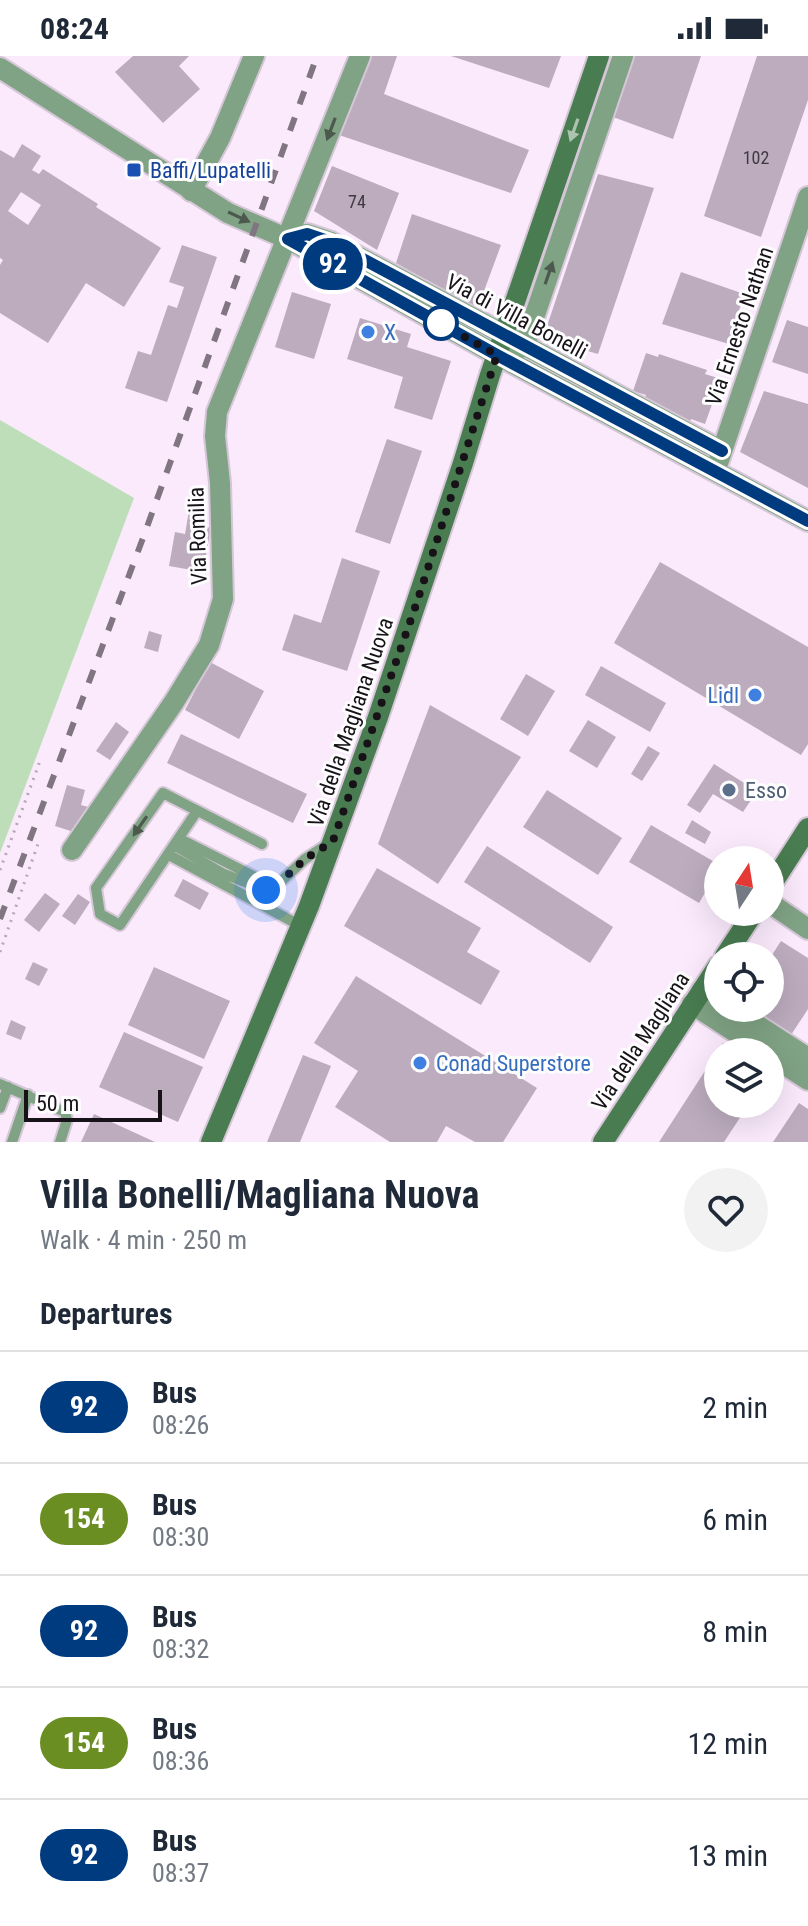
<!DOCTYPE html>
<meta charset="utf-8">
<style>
:root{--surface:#fff;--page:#f2f2f3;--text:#1f2937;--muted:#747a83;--line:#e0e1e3}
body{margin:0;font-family:"Roboto Condensed",sans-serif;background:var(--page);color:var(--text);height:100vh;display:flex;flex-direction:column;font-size:30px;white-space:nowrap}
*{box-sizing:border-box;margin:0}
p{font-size:26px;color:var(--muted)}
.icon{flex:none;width:44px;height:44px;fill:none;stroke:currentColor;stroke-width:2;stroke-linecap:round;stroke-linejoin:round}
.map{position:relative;height:1086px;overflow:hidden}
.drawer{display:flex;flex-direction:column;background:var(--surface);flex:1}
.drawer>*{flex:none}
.badge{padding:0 16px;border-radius:26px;font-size:28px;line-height:52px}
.needle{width:52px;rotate:12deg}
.tools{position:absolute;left:704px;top:790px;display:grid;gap:16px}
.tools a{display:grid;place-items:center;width:80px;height:80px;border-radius:50%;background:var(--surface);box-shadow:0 8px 32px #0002;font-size:40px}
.scale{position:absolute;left:24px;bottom:20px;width:138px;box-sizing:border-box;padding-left:8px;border:4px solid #171118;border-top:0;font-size:22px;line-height:28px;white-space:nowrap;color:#171118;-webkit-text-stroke:6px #fdfdfd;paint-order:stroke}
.you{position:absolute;width:40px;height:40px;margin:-20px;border:6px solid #fff;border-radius:50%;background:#1a73e8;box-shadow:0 0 0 12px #1a73e833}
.map>.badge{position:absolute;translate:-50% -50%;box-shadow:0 0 0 4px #fff}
h2{padding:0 40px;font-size:30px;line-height:72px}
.round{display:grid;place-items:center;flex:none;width:84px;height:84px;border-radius:42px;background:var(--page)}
.summary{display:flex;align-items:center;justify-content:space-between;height:136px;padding:0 40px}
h1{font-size:38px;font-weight:700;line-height:60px}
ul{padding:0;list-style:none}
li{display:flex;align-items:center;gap:24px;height:112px;padding:0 40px;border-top:2px solid var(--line)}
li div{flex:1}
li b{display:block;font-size:30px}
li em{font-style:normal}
li .badge{min-width:88px;font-weight:700;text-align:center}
.status{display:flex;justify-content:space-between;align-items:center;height:56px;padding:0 40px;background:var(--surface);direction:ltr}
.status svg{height:22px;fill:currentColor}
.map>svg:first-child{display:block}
.green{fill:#bedeba}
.building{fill:#bcacbe;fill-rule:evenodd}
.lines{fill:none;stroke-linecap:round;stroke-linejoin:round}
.service-casing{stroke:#d6c7d8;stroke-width:14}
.minor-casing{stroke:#d6c7d8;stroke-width:24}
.tertiary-casing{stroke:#d6c7d8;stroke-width:24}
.secondary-casing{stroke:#d6c7d8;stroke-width:24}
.path{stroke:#b5a8b7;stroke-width:3;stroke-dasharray:2 6;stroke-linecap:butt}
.service{stroke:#81a385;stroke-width:10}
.minor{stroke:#81a385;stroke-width:20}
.tertiary{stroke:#81a385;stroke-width:20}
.secondary{stroke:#497c51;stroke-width:20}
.rail{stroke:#807581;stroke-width:6;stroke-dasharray:14 14;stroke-linecap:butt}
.oneway{fill:#4c5a4e}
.oneway2{fill:#acc3b0}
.line-casing{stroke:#fff;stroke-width:18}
.line{stroke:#003b80;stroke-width:12}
.walk{stroke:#171118;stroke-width:8;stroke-dasharray:0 14.4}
.transit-dot{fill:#1a4fb4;stroke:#fdfdfd;stroke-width:3}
.stop-dot{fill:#fff;stroke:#003b80;stroke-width:4}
.shop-dot{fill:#3f7fe0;stroke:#fdfdfd;stroke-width:3}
.service-dot{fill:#5c6f8a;stroke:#fdfdfd;stroke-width:3}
.labels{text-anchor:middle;stroke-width:6;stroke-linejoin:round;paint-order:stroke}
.number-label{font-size:18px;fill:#403842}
.transit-label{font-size:22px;fill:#164399;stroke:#fdfdfd;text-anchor:start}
.street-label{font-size:22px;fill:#171118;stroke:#fdfdfd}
.shop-label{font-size:22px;fill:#366cbe;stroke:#fdfdfd;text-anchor:start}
.service-label{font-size:22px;fill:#4e5e75;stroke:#fdfdfd;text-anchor:start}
</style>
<div class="status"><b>08:24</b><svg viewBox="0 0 49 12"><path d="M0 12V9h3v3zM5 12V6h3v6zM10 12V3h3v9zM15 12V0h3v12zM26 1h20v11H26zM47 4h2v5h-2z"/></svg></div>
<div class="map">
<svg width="808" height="1086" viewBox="0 0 808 1086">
<rect width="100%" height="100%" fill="#faeafc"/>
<path class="green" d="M0 364 134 442 0 797Z"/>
<path class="building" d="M133 0H189L179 10 200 33 163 67 115 16Z
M365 0H397L384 38 529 94 511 137 336 78Z
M451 0H561L549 32Z
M634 0H701L673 83 613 61Z
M757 0H808V44L761 181 704 160Z
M22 88 41 100 32 114 39 118 43 113 98 148 96 151 161 192 124 251 86 227 48 287 0 257V209L3 204 0 202V94L14 102ZM21 136 41 149 28 169 8 155Z
M332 110 399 137 377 194 314 155Z
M598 118 654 132 598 298 543 282Z
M412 158 501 189 477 254 396 207Z
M182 189 217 201 167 346 125 332 138 295 151 299 168 249 177 252 184 231 169 226Z
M681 216 744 238 729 288 662 268Z
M292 236 331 248 314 303 275 291Z
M360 262 411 278 407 291 451 305 432 364 394 352 403 321 347 303Z
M787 264 808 271V318L772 306Z
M646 297 658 301 659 298 707 314 705 318 721 323 705 368 691 363 690 367 642 350 646 339 633 335Z
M764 335 808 348V432L740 396Z
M387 383 422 395 390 488 355 476Z
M192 437 206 440 201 470 211 472 203 516 169 510 175 476 185 478Z
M342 502 380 515 347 615 282 594 294 558 321 567Z
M660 506 808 591V688L801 699 614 587Z
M149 575 162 579 158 596 144 592Z
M210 606 264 635 239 683 185 654Z
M601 610 666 647 650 676 585 639Z
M526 618 555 635 528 680 500 663Z
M430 649 521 701 438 828 378 788Z
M588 664 616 681 597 712 569 695Z
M116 666 129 676 110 704 96 695Z
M181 678 307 738 293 767 167 707Z
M648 690 660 697 642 725 631 718Z
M714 708 757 735 743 756 713 738 700 757 687 749Z
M67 729 85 734 81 749 88 751 80 778 55 770Z
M547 734 622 782 598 819 523 771Z
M692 764 711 776 705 788 685 777Z
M651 769 718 808V815L699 847 629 806Z
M487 790 613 871 590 907 464 826Z
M377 812 481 872 467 896 500 915 481 949 344 870Z
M183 823 209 837 200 854 174 840Z
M45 837 60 848 39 876 24 864Z
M78 838 90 846 75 869 62 860Z
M781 885 808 902V953L791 979 750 952H770V902Z
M33 906 48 913 39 930 25 923Z
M154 911 230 945 204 1003 128 969Z
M356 920 537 1032 503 1086H475L446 1070 437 1086H390L335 1051 358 1015 314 987Z
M11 964 26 971 21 984 6 978Z
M124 976 203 1011 178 1066 99 1031Z
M723 987 736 996H718V1048H749L724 1086H659Z
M303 999 331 1010 300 1086H267Z
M799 1047 808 1053V1086H773Z
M94 1058 155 1086H81Z"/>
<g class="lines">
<defs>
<path id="service" d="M197 755 120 869 100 858 96 832 163 737 262 788
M180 783 275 831
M175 790 224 818 266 834 275 831 305 803 328 788
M169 799 301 870
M0 1028 65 1056 67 1064 60 1086
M0 1052 8 1031
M12 1086 28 1039"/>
<path id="minor" d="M191 135 220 82 254 0
M288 183 307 178 331 186 722 395
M512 294 524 291 623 0
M718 407 808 141
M72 794 174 646 209 589 223 543 220 427 215 380 217 356 360 0
M770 847 808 873
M702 934 718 944
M692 948 766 996
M731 952 808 1002
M770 999 808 1024"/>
<path id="tertiary" d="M0 12 228 157 288 183 497 299 808 465"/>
<path id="secondary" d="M770 831 808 772
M725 900 754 856
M211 1086 309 850 378 661 463 407 490 319 599 0
M603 1086 718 910"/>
</defs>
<use href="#service" class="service-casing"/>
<use href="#minor" class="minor-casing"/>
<use href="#tertiary" class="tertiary-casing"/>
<use href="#secondary" class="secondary-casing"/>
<path class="path" d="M0 814 40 705
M0 896 39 785"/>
<use href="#service" class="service"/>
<use href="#minor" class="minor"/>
<use href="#tertiary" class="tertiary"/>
<use href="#secondary" class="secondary"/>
<path class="rail" d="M0 863 143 482 317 0"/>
</g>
<defs><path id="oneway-solid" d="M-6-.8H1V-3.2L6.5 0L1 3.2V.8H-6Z" transform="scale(2)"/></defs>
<g class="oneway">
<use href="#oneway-solid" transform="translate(331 73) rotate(111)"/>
<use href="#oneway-solid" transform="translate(239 161) rotate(25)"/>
<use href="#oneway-solid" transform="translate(549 217) rotate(-71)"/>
<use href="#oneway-solid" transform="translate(140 770) rotate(125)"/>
</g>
<use class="oneway2" href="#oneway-solid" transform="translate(574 74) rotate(109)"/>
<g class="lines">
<defs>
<path id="line" d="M722 395 331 186 307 178 288 183 497 299 808 465"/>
</defs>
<use href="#line" class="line-casing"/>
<use href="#line" class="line"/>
<path class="walk" d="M266 834 275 831 305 803 333 785 416 549 497 299 433 263 441 267"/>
</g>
<rect class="transit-dot" x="126" y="106" width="16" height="16" rx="4"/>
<circle class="stop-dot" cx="441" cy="267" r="16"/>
<g class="shop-dot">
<circle cx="368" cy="276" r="8"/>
<circle cx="755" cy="639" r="8"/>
<circle cx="420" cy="1007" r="8"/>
</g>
<circle class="service-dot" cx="729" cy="734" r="8"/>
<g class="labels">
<g class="number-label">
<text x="756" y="108">102</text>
<text x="357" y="152">74</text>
</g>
<g class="transit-label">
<text x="150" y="122">Baffi/Lupatelli</text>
</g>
<g class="street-label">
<text transform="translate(517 260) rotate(28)" y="8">Via di Villa Bonelli</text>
<text transform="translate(739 270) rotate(-71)" y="8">Via Ernesto Nathan</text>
<text transform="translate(197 480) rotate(-92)" y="8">Via Romilia</text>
<text transform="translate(350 666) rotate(-71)" y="8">Via della Magliana Nuova</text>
<text transform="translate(640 985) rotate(-57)" y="8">Via della Magliana</text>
</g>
<g class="shop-label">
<text x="384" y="284">X</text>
<text x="739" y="647" text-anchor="end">Lidl</text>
<text x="436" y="1015">Conad Superstore</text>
</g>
<g class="service-label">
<text x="745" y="742">Esso</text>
</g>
</g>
</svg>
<div class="tools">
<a><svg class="needle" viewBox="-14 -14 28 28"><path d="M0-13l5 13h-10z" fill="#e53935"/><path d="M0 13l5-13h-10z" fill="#747a83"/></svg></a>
<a><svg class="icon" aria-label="locate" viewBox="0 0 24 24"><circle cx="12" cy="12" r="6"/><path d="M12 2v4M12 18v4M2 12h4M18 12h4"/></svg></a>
<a><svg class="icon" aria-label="layers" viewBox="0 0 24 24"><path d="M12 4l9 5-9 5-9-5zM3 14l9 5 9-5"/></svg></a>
</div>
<div class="scale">50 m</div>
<div class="you" style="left:266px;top:834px"></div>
<b class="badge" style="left:333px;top:208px;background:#003b80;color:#fff">92</b>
</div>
<section class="drawer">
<div class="summary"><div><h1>Villa Bonelli/Magliana Nuova</h1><p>Walk · 4 min · 250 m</p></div><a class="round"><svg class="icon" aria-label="heart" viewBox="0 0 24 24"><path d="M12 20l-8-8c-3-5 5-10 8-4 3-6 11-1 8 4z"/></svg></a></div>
<h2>Departures</h2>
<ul>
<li><span class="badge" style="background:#003b80;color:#fff">92</span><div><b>Bus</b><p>08:26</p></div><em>2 min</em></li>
<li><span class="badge" style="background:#6b8e23;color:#fff">154</span><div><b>Bus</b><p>08:30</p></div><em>6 min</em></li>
<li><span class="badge" style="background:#003b80;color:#fff">92</span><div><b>Bus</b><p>08:32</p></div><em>8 min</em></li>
<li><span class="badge" style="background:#6b8e23;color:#fff">154</span><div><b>Bus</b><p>08:36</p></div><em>12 min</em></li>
<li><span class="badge" style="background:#003b80;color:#fff">92</span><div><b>Bus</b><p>08:37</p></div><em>13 min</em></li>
</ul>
</section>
